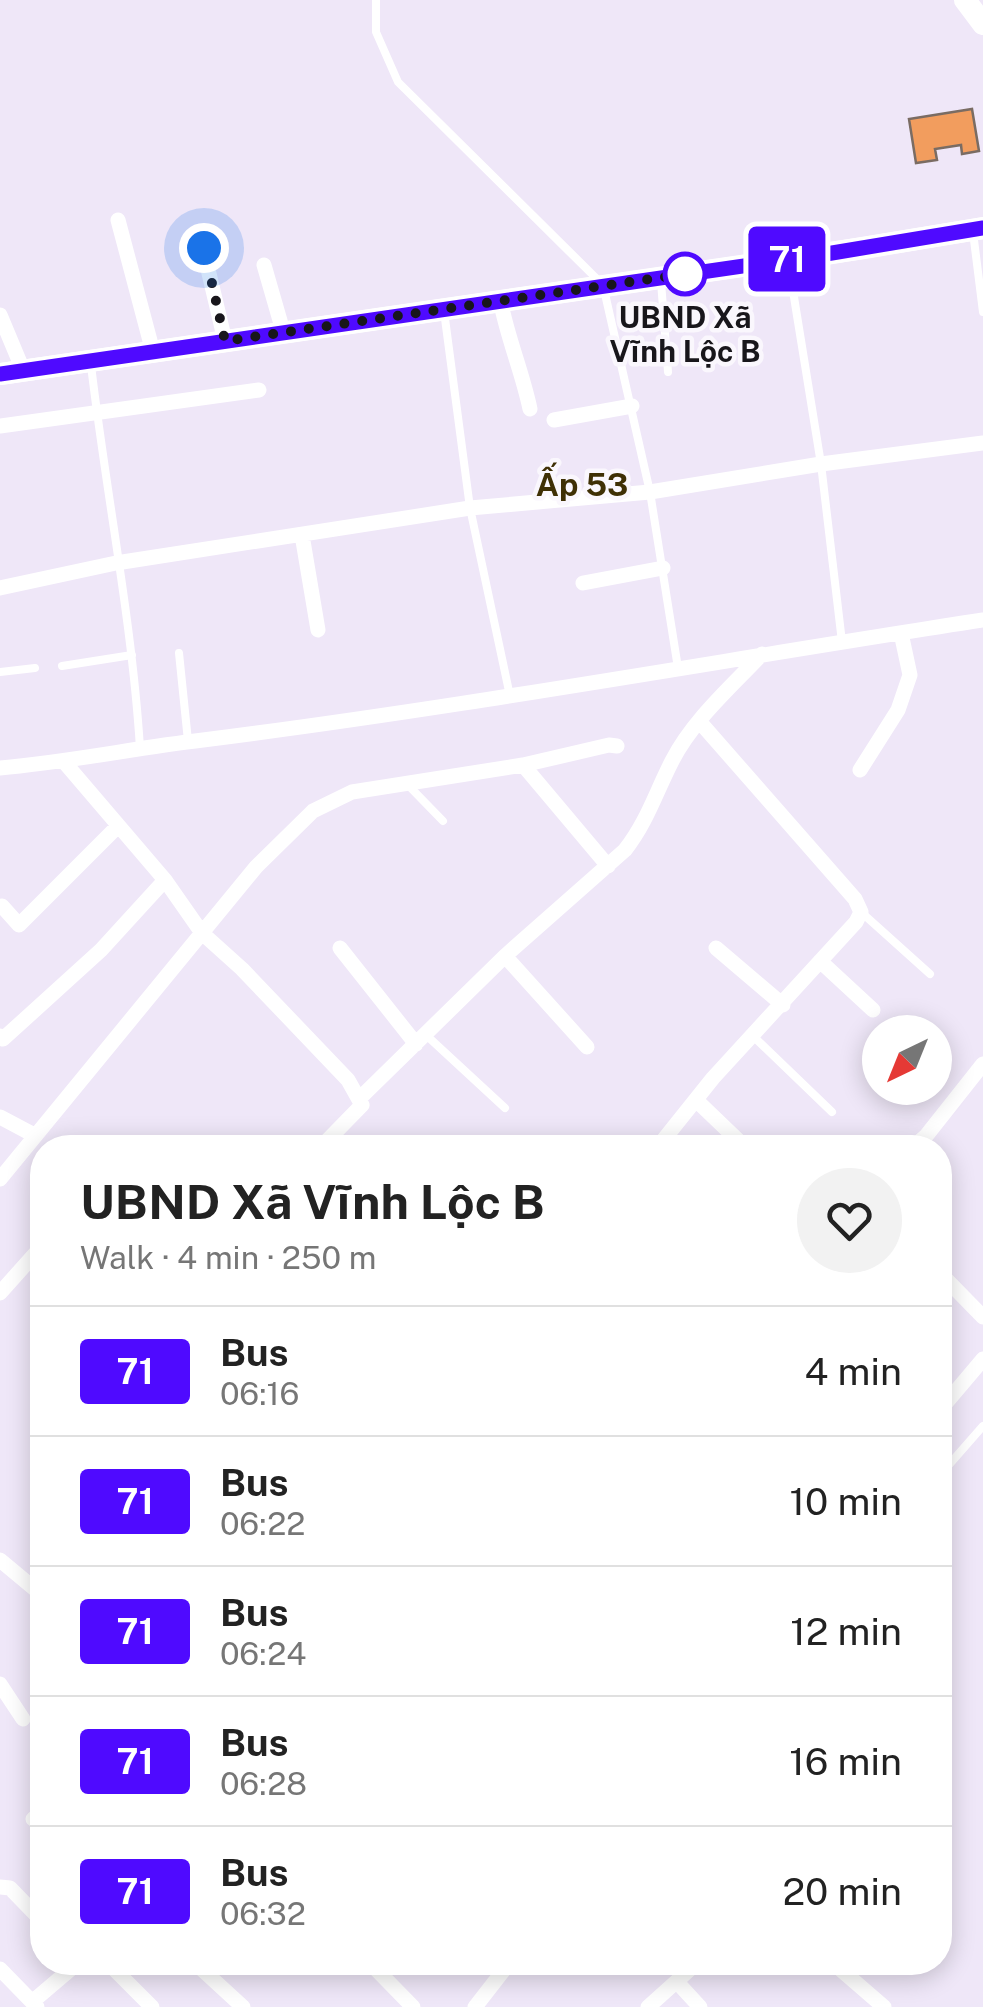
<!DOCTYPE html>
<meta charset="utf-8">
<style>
:root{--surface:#fff;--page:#f2f2f2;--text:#222;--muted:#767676;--line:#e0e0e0}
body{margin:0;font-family:"Public Sans",sans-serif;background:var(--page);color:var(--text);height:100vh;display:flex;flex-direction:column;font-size:38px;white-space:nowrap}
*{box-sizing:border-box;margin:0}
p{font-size:32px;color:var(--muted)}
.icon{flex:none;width:55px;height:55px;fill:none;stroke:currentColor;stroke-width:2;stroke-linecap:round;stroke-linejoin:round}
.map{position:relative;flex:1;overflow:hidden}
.side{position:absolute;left:30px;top:1135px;width:922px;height:840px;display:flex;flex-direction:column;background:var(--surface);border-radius:40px;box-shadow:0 5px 25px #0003}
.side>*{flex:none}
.badge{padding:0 20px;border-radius:8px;font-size:35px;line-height:65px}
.needle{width:65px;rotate:223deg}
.fabs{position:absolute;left:862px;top:1015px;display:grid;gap:20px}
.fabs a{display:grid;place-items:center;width:90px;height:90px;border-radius:50%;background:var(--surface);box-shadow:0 5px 25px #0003;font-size:50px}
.you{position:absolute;width:50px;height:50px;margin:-25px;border:8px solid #fff;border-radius:50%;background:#1a73e8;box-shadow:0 0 0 15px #1a73e833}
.map>.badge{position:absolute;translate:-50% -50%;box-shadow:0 0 0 5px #fff}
.round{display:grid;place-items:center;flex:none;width:105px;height:105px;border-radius:52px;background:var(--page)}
.overview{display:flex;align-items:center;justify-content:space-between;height:170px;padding:0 50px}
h1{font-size:48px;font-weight:700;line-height:75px}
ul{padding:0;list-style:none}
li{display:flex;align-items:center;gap:30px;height:130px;padding:0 50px;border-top:2px solid var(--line)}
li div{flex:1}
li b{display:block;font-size:38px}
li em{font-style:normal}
li .badge{min-width:110px;font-weight:700;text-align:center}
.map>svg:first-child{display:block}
.building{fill:#f29d5e;stroke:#7a6c63;stroke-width:2.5}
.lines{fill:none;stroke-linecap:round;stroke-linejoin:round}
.lane{stroke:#fff;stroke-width:8}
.street{stroke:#fff;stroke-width:15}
.secondary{stroke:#fff;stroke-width:22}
.line-casing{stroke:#fff;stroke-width:22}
.line{stroke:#4f0aff;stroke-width:15}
.walk{stroke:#18161b;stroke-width:10;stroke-dasharray:0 18}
.stop-dot{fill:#fff;stroke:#4f0aff;stroke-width:5}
.labels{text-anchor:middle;stroke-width:9;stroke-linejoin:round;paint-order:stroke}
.stop-label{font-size:30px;font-weight:bold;fill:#18161b;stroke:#faf7fd}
.neighbourhood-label{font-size:32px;font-weight:bold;fill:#3f3005;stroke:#faf7fd}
</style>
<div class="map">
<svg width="983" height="2007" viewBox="0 0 983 2007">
<rect width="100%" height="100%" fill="#efe7f8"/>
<path class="building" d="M972 109 979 151 962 154 961 145 935 149 937 160 916 163 909 119Z"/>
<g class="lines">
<path class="lane" d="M376 0V32L398 82 603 285 650 492 678 668
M973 232 983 312
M788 260 821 464 842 642
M661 282 668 372
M444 311 470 508 510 696
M91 365C106 493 132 621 140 748
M179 653 188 741
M62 666 132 655
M0 672 35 668
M406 783 443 821
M861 912 930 974
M426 1035 505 1108
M753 1036 832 1112
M940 1475 983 1426"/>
<path class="street" d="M118 220 153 352
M203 248 225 341
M264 265 283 331
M500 299C507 337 522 371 530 409
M0 315 23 370
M554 420 632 406
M0 426 259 390
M302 535 318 630
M583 583 663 568
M0 588 116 563 470 508 650 492 821 464 983 443
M65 763 165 880 202 933 242 969 348 1080 362 1105 320 1148
M523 765 608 866
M0 768C68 762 135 748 203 740 464 707 723 660 983 620
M860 770 898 710 910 675 901 633
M2 906 19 925 118 826
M340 948 416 1044
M716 948 783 1005
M505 956 587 1047
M820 961 873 1010
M0 1036 3 1039 101 950 165 880
M359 1099 505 956 625 850C647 822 656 792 672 761 693 720 731 687 762 654
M696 1100 746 1148
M0 1117 34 1135
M657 1148 713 1078 856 922 861 912 855 899 699 721
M912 1148 926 1136 983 1064
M0 1179 256 867 313 811 352 792 523 765 609 745 617 746
M940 1273 983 1317
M0 1293 42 1246
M940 1410 983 1359
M0 1560 42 1595
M0 1684 23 1719
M33 1819 42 1811
M0 1887 10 1888 42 1921
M107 1962 152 2007
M194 1962 243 2007
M369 1962 413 2007
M832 1962 884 2007
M0 1969 37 2007
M677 1982 700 2007
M32 2002 79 1962
M475 2007 510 1962
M648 2007 698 1962"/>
<path class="secondary" d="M965 0 983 24
M0 374 864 248 983 228"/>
</g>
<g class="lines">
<defs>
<path id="line" d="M0 374 826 254 983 228"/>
</defs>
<use href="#line" class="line-casing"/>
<use href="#line" class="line"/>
<path class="walk" d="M204 248 225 341 692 273 685 274"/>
</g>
<circle class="stop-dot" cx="685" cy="274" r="20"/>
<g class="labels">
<g class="stop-label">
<text x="685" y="328">UBND Xã<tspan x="685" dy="34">Vĩnh Lộc B</tspan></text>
</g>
<g class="neighbourhood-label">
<text x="582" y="496">Ấp 53</text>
</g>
</g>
</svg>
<div class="fabs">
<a><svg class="needle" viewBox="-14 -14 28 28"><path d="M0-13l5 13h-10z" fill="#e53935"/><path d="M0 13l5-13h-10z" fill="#767676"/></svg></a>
</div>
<div class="you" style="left:204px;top:248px"></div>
<b class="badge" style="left:787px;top:259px;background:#4f0aff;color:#fff">71</b>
<section class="side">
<div class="overview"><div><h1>UBND Xã Vĩnh Lộc B</h1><p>Walk · 4 min · 250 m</p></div><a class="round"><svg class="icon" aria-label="heart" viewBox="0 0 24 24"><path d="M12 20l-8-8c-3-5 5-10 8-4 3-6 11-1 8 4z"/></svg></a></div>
<ul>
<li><span class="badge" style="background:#4f0aff;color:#fff">71</span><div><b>Bus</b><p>06:16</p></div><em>4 min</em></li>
<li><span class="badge" style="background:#4f0aff;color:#fff">71</span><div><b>Bus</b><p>06:22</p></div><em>10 min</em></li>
<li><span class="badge" style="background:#4f0aff;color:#fff">71</span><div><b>Bus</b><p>06:24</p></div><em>12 min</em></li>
<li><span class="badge" style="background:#4f0aff;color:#fff">71</span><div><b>Bus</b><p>06:28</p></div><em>16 min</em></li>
<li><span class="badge" style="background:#4f0aff;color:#fff">71</span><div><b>Bus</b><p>06:32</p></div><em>20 min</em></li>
</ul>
</section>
</div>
